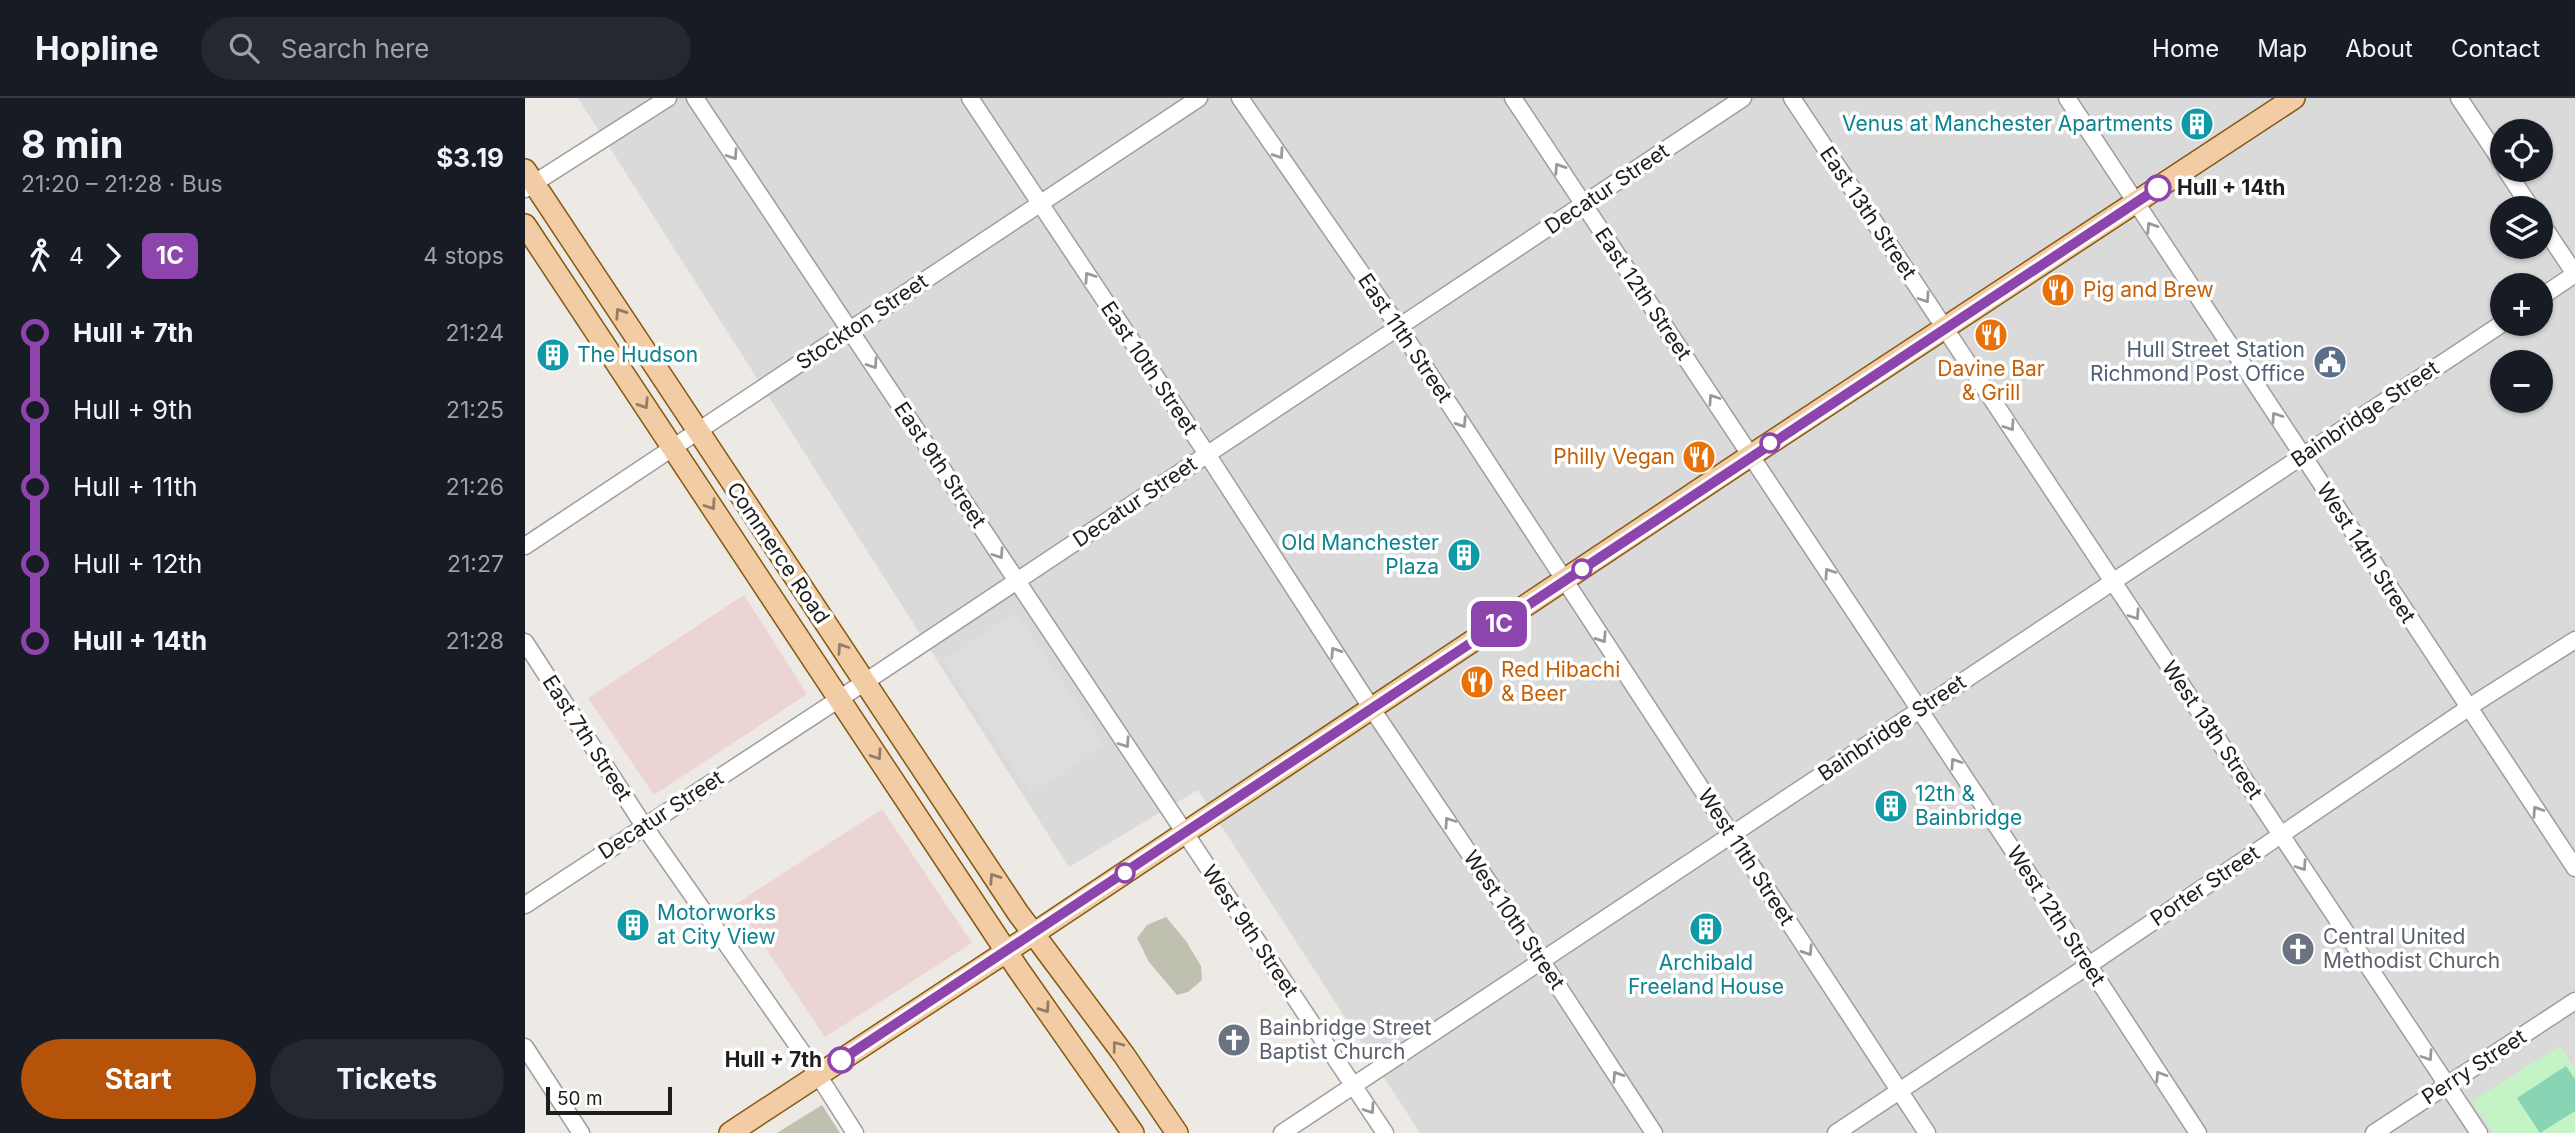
<!DOCTYPE html>
<meta charset="utf-8">
<style>
:root{--surface:#171b24;--page:#242831;--text:#f1f3f6;--muted:#9ea1a6;--line:#363941;--accent:#b45309}
body{margin:0;font-family:Inter,sans-serif;background:var(--page);color:var(--text);height:100vh;display:flex;flex-direction:column;font-size:26px;white-space:nowrap}
*{box-sizing:border-box;margin:0}
p{font-size:23px;color:var(--muted)}
.icon{flex:none;width:38px;height:38px;fill:none;stroke:currentColor;stroke-width:2;stroke-linecap:round;stroke-linejoin:round}
.map{position:relative;flex:1;overflow:hidden}
.sheet{display:flex;flex-direction:column;background:var(--surface);width:525px}
.sheet>*{flex:none}
.badge{padding:0 14px;border-radius:10px;font-size:24px;line-height:46px}
.tools{position:absolute;left:1965px;top:21px;display:grid;gap:14px}
.tools a{display:grid;place-items:center;width:63px;height:63px;border-radius:50%;background:var(--surface);box-shadow:0 2px 5px #0004;font-size:35px}
.scale{position:absolute;left:21px;bottom:18px;width:126px;box-sizing:border-box;padding-left:7px;border:4px solid #1d1d1d;border-top:0;font-size:19px;line-height:24px;white-space:nowrap;color:#1d1d1d;-webkit-text-stroke:5px #fff;paint-order:stroke}
.map>.badge{position:absolute;translate:-50% -50%;box-shadow:0 0 0 4px #fff}
.legs{display:flex;align-items:center;gap:10px;height:77px;padding:0 21px;font-size:23px}
.legs p{margin-inline-start:auto}
.head{display:flex;align-items:center;justify-content:space-between;height:119px;padding:0 21px}
h1{font-size:38px;font-weight:700;line-height:52px}
.button{display:flex;gap:14px;margin-top:auto;padding:14px 21px}
.button a{flex:1;height:80px;border-radius:42px;background:var(--accent);color:#fff;font-size:28px;font-weight:700;line-height:80px;text-align:center}
.button a+a{background:var(--page);color:var(--text)}
ul{padding:0 21px;list-style:none}
li{display:flex;align-items:center;gap:24px;height:77px;font-size:26px}
li i{display:grid;place-items:center;width:10px;height:100%;margin:0 9px;background:currentColor}
li i::after{content:'';width:18px;height:18px;margin:-9px;border:5px solid;border-radius:50%;background:var(--surface)}
li p{margin-inline-start:auto}
li:first-child i{background:linear-gradient(#0000 50%,currentColor 0)}
li:last-child i{background:linear-gradient(currentColor 50%,#0000 0)}
header{display:flex;align-items:center;gap:42px;box-sizing:border-box;height:98px;padding:0 35px;background:var(--surface);border-bottom:2px solid var(--line)}
header strong{font-size:33px}
nav{display:flex;gap:38px;margin-inline-start:auto;font-size:24px}
.search{width:490px;height:63px;background:var(--page);display:flex;align-items:center;gap:18px;box-sizing:border-box;padding:0 24px;border-radius:38px;color:var(--muted);font-size:26px}
main{display:flex;flex:1;min-height:0}
.map>svg:first-child{display:block}
.residential{fill:#dbdada;fill-rule:evenodd}
.commercial{fill:#ecd4d4}
.construction{fill:#c0c0b0}
.park{fill:#c4f3c6}
.pitch{fill:#89d4b4}
.parking{fill:#ddd}
.lines{fill:none;stroke-linecap:round;stroke-linejoin:round}
.minor-casing{stroke:#9e9e9e;stroke-width:19}
.major-casing{stroke:#86590f;stroke-width:24}
.minor{stroke:#fff;stroke-width:16}
.major{stroke:#f2cca4;stroke-width:21}
.oneway{stroke:#999}
.oneway2{stroke:#927d67}
.line-1-casing{stroke:#fff;stroke-width:16}
.line-1{stroke:#8e44ad;stroke-width:10}
.stop-1-dot{fill:#fff;stroke:#8e44ad;stroke-width:3.5}
.labels{text-anchor:middle;stroke-width:7;stroke-linejoin:round;paint-order:stroke}
.culture-label{font-size:21px;fill:#0d838f;stroke:#fff;text-anchor:start}
.stop-label{font-size:21px;font-weight:bold;fill:#1d1d1d;stroke:#fff;text-anchor:start}
.street-label{font-size:21px;fill:#1d1d1d;stroke:#fff}
.food-label{font-size:21px;fill:#c56008;stroke:#fff;text-anchor:start}
.service-label{font-size:21px;fill:#4e5e75;stroke:#fff;text-anchor:end}
.worship-label{font-size:21px;fill:#5b616d;stroke:#fff;text-anchor:start}
</style>
<header>
<strong>Hopline</strong>
<div class="search"><svg class="icon" aria-label="search" viewBox="0 0 24 24"><circle cx="10" cy="10" r="6"/><path d="M15 15l6 6"/></svg>Search here</div>
<nav><a>Home</a><a>Map</a><a>About</a><a>Contact</a></nav>
</header>
<main>
<section class="sheet">
<div class="head"><div><h1>8 min</h1><p>21:20 – 21:28 · Bus</p></div><b>$3.19</b></div>
<div class="legs"><svg class="icon" aria-label="walk" viewBox="0 0 24 24"><circle cx="13" cy="4" r="2"/><path d="M13 8l-2 6 4 7M11 14l-3 7M7 12l3-4h3l4 4"/></svg>4<svg class="icon" aria-label="forward" viewBox="0 0 24 24"><path d="M9 5l7 7-7 7"/></svg><b class="badge" style="background:#8e44ad;color:#fff">1C</b><p>4 stops</p></div>
<ul>
<li><i style="color:#8e44ad"></i><b>Hull + 7th</b><p>21:24</p></li>
<li><i style="color:#8e44ad"></i><span>Hull + 9th</span><p>21:25</p></li>
<li><i style="color:#8e44ad"></i><span>Hull + 11th</span><p>21:26</p></li>
<li><i style="color:#8e44ad"></i><span>Hull + 12th</span><p>21:27</p></li>
<li><i style="color:#8e44ad"></i><b>Hull + 14th</b><p>21:28</p></li>
</ul>
<div class="button"><a>Start</a><a>Tickets</a></div>
</section>
<div class="map">
<svg width="2050" height="1035" viewBox="0 0 2050 1035">
<rect width="100%" height="100%" fill="#ede9e4"/>
<path class="residential" d="M53 0H2050V1035H895L673 692 544 769ZM1978 33H2016V72H1978ZM1978 110H2016V149H1978ZM1978 187H2016V226H1978ZM1978 264H2016V303H1978Z"/>
<path class="commercial" d="M219 497 282 596 129 697 63 600Z
M357 711 447 845 300 939 211 806Z"/>
<path class="construction" d="M641 819 661 843 676 868 677 882 663 894 652 897 624 864 612 840 622 827Z
M297 1007 315 1035H252Z"/>
<path class="park" d="M2035 948 2050 971V1035H1968L1947 1003Z"/>
<path class="pitch" d="M2041 968 2050 981V1013L2015 1035 1992 1000Z"/>
<path class="parking" d="M491 514 579 647 506 696 417 563Z"/>
<g class="lines">
<defs>
<path id="minor" d="M170 0 860 1035
M445 0 682 356 847 611 1016 862 1129 1035
M715 0 873 228 1402 1035
M988 0 1513 790 1673 1035
M1267 0 1954 1035
M1542 0 2050 770
M1934 0 1978 66
M1981 72 2006 110
M0 91 143 0
M2016 125 2050 176 2016 199
M0 448 674 0
M0 544 119 728 293 977 330 1035
M0 807 340 584 1218 0
M0 949 56 1035
M757 1035 1978 225
M1311 1035 1564 867 1952 604 2050 542
M1849 1035 2050 903"/>
<path id="major" d="M0 72 493 815 599 957 652 1035
M0 127 493 871 608 1035
M205 1035 508 836 1225 358 1769 0"/>
</defs>
<use href="#minor" class="minor-casing"/>
<use href="#major" class="major-casing"/>
<use href="#minor" class="minor"/>
<use href="#major" class="major"/>
</g>
<defs><path id="oneway-chevron" d="M-2-3.5L2.5 0L-2 3.5" fill="none" stroke-width="1.6" stroke-linecap="round" stroke-linejoin="round" transform="scale(1.75)"/></defs>
<g class="oneway">
<use href="#oneway-chevron" transform="translate(754 56) rotate(55)"/>
<use href="#oneway-chevron" transform="translate(208 57) rotate(56)"/>
<use href="#oneway-chevron" transform="translate(1034 70) rotate(-123)"/>
<use href="#oneway-chevron" transform="translate(1626 129) rotate(-123)"/>
<use href="#oneway-chevron" transform="translate(564 179) rotate(-124)"/>
<use href="#oneway-chevron" transform="translate(1400 200) rotate(56)"/>
<use href="#oneway-chevron" transform="translate(348 266) rotate(56)"/>
<use href="#oneway-chevron" transform="translate(1188 301) rotate(-124)"/>
<use href="#oneway-chevron" transform="translate(1751 319) rotate(-124)"/>
<use href="#oneway-chevron" transform="translate(937 325) rotate(57)"/>
<use href="#oneway-chevron" transform="translate(1485 328) rotate(56)"/>
<use href="#oneway-chevron" transform="translate(474 456) rotate(56)"/>
<use href="#oneway-chevron" transform="translate(1304 475) rotate(-124)"/>
<use href="#oneway-chevron" transform="translate(1610 517) rotate(56)"/>
<use href="#oneway-chevron" transform="translate(1077 540) rotate(57)"/>
<use href="#oneway-chevron" transform="translate(810 554) rotate(-123)"/>
<use href="#oneway-chevron" transform="translate(600 645) rotate(56)"/>
<use href="#oneway-chevron" transform="translate(1430 665) rotate(-124)"/>
<use href="#oneway-chevron" transform="translate(2012 713) rotate(-124)"/>
<use href="#oneway-chevron" transform="translate(924 724) rotate(-124)"/>
<use href="#oneway-chevron" transform="translate(1777 768) rotate(56)"/>
<use href="#oneway-chevron" transform="translate(1283 853) rotate(57)"/>
<use href="#oneway-chevron" transform="translate(1903 958) rotate(56)"/>
<use href="#oneway-chevron" transform="translate(1092 978) rotate(-123)"/>
<use href="#oneway-chevron" transform="translate(1635 978) rotate(-122)"/>
<use href="#oneway-chevron" transform="translate(845 1011) rotate(56)"/>
</g>
<g class="oneway2">
<use href="#oneway-chevron" transform="translate(95 215) rotate(-123)"/>
<use href="#oneway-chevron" transform="translate(119 306) rotate(57)"/>
<use href="#oneway-chevron" transform="translate(186 407) rotate(56)"/>
<use href="#oneway-chevron" transform="translate(317 550) rotate(-124)"/>
<use href="#oneway-chevron" transform="translate(352 657) rotate(56)"/>
<use href="#oneway-chevron" transform="translate(469 780) rotate(-123)"/>
<use href="#oneway-chevron" transform="translate(520 910) rotate(55)"/>
<use href="#oneway-chevron" transform="translate(592 948) rotate(-127)"/>
</g>
<g class="lines">
<defs>
<path id="line-1" d="M316 962 1633 90"/>
</defs>
<use href="#line-1" class="line-1-casing"/>
<use href="#line-1" class="line-1"/>
</g>
<defs>
<symbol id="building-disc" viewBox="-11 -11 22 22"><circle r="9.5" fill="#0f9aa8" stroke="#fff"/><path d="M-4-6H4V6H1V3H-1V6H-4ZM-2.5-4.3h1.7v1.8h-1.7ZM.8-4.3h1.7v1.8H.8ZM-2.5-1h1.7V.8h-1.7ZM.8-1h1.7V.8H.8Z" fill="#fff"/></symbol>
<symbol id="restaurant-disc" viewBox="-11 -11 22 22"><circle r="9.5" fill="#e8710a" stroke="#fff"/><path d="M-5-6h1v4h1v-4h1v4h1v-4h1v5L-1.5 .5V6h-2V.5L-5-1ZM5-6V6H3V1.5H1.5Q1.5-4 5-6Z" fill="#fff"/></symbol>
<symbol id="civic-disc" viewBox="-11 -11 22 22"><circle r="9.5" fill="#5c6f8a" stroke="#fff"/><path d="M-.6-6.5H3V-4.5H.6V-3L4-1V1h2V6H-6V1h2V-1L-.6-3ZM-1.2 2.5V6h2.4V2.5Z" fill="#fff"/></symbol>
<symbol id="church-disc" viewBox="-11 -11 22 22"><circle r="9.5" fill="#6b7280" stroke="#fff"/><path d="M-1.2-6h2.4v3.5h3.3v2.4h-3.3V6h-2.4V-.1h-3.3v-2.4h3.3Z" fill="#fff"/></symbol>
</defs>
<g fill-rule="evenodd">
<use href="#building-disc" x="1653" y="7" width="38" height="38"/>
<use href="#restaurant-disc" x="1514" y="173" width="38" height="38"/>
<use href="#restaurant-disc" x="1447" y="218" width="38" height="38"/>
<use href="#building-disc" x="9" y="238" width="38" height="38"/>
<use href="#civic-disc" x="1786" y="245" width="38" height="38"/>
<use href="#restaurant-disc" x="1155" y="340" width="38" height="38"/>
<use href="#building-disc" x="920" y="438" width="38" height="38"/>
<use href="#restaurant-disc" x="933" y="565" width="38" height="38"/>
<use href="#building-disc" x="1347" y="689" width="38" height="38"/>
<use href="#building-disc" x="89" y="808" width="38" height="38"/>
<use href="#building-disc" x="1162" y="812" width="38" height="38"/>
<use href="#church-disc" x="1754" y="832" width="38" height="38"/>
<use href="#church-disc" x="690" y="923" width="38" height="38"/>
</g>
<g class="stop-1-dot">
<circle cx="1633" cy="90" r="12"/>
<circle cx="1245" cy="345" r="9"/>
<circle cx="1057" cy="471" r="9"/>
<circle cx="600" cy="775" r="9"/>
<circle cx="316" cy="962" r="12"/>
</g>
<g class="labels">
<g class="culture-label">
<text x="1648" y="33" text-anchor="end">Venus at Manchester Apartments</text>
<text x="52" y="264">The Hudson</text>
<text x="914" y="452" text-anchor="end">Old Manchester<tspan x="914" dy="24">Plaza</tspan></text>
<text x="1390" y="703">12th &amp;<tspan x="1390" dy="24">Bainbridge</tspan></text>
<text x="132" y="822">Motorworks<tspan x="132" dy="24">at City View</tspan></text>
<text x="1181" y="872" text-anchor="middle">Archibald<tspan x="1181" dy="24">Freeland House</tspan></text>
</g>
<g class="stop-label">
<text x="1652" y="97">Hull + 14th</text>
<text x="297" y="969" text-anchor="end">Hull + 7th</text>
</g>
<g class="street-label">
<text transform="translate(1082 91) rotate(-34)" y="7">Decatur Street</text>
<text transform="translate(1343 115) rotate(56)" y="7">East 13th Street</text>
<text transform="translate(1118 196) rotate(56)" y="7">East 12th Street</text>
<text transform="translate(337 224) rotate(-34)" y="7">Stockton Street</text>
<text transform="translate(880 240) rotate(56)" y="7">East 11th Street</text>
<text transform="translate(624 270) rotate(56)" y="7">East 10th Street</text>
<text transform="translate(1840 316) rotate(-34)" y="7">Bainbridge Street</text>
<text transform="translate(415 367) rotate(56)" y="7">East 9th Street</text>
<text transform="translate(610 404) rotate(-34)" y="7">Decatur Street</text>
<text transform="translate(253 455) rotate(56)" y="7">Commerce Road</text>
<text transform="translate(1841 455) rotate(57)" y="7">West 14th Street</text>
<text transform="translate(1367 630) rotate(-34)" y="7">Bainbridge Street</text>
<text transform="translate(1687 632) rotate(56)" y="7">West 13th Street</text>
<text transform="translate(62 640) rotate(57)" y="7">East 7th Street</text>
<text transform="translate(136 717) rotate(-33)" y="7">Decatur Street</text>
<text transform="translate(1221 759) rotate(57)" y="7">West 11th Street</text>
<text transform="translate(1680 788) rotate(-34)" y="7">Porter Street</text>
<text transform="translate(1531 818) rotate(57)" y="7">West 12th Street</text>
<text transform="translate(989 822) rotate(56)" y="7">West 10th Street</text>
<text transform="translate(725 833) rotate(56)" y="7">West 9th Street</text>
<text transform="translate(1949 969) rotate(-33)" y="7">Perry Street</text>
</g>
<g class="food-label">
<text x="1558" y="199">Pig and Brew</text>
<text x="1466" y="278" text-anchor="middle">Davine Bar<tspan x="1466" dy="24">&amp; Grill</tspan></text>
<text x="1150" y="366" text-anchor="end">Philly Vegan</text>
<text x="976" y="579">Red Hibachi<tspan x="976" dy="24">&amp; Beer</tspan></text>
</g>
<g class="service-label">
<text x="1780" y="259">Hull Street Station<tspan x="1780" dy="24">Richmond Post Office</tspan></text>
</g>
<g class="worship-label">
<text x="1798" y="846">Central United<tspan x="1798" dy="24">Methodist Church</tspan></text>
<text x="734" y="937">Bainbridge Street<tspan x="734" dy="24">Baptist Church</tspan></text>
</g>
</g>
</svg>
<div class="tools">
<a><svg class="icon" aria-label="locate" viewBox="0 0 24 24"><circle cx="12" cy="12" r="6"/><path d="M12 2v4M12 18v4M2 12h4M18 12h4"/></svg></a>
<a><svg class="icon" aria-label="layers" viewBox="0 0 24 24"><path d="M12 4l9 5-9 5-9-5zM3 14l9 5 9-5"/></svg></a>
<a>+</a>
<a>−</a>
</div>
<div class="scale">50 m</div>
<b class="badge" style="left:974px;top:526px;background:#8e44ad;color:#fff">1C</b>
</div>
</main>
